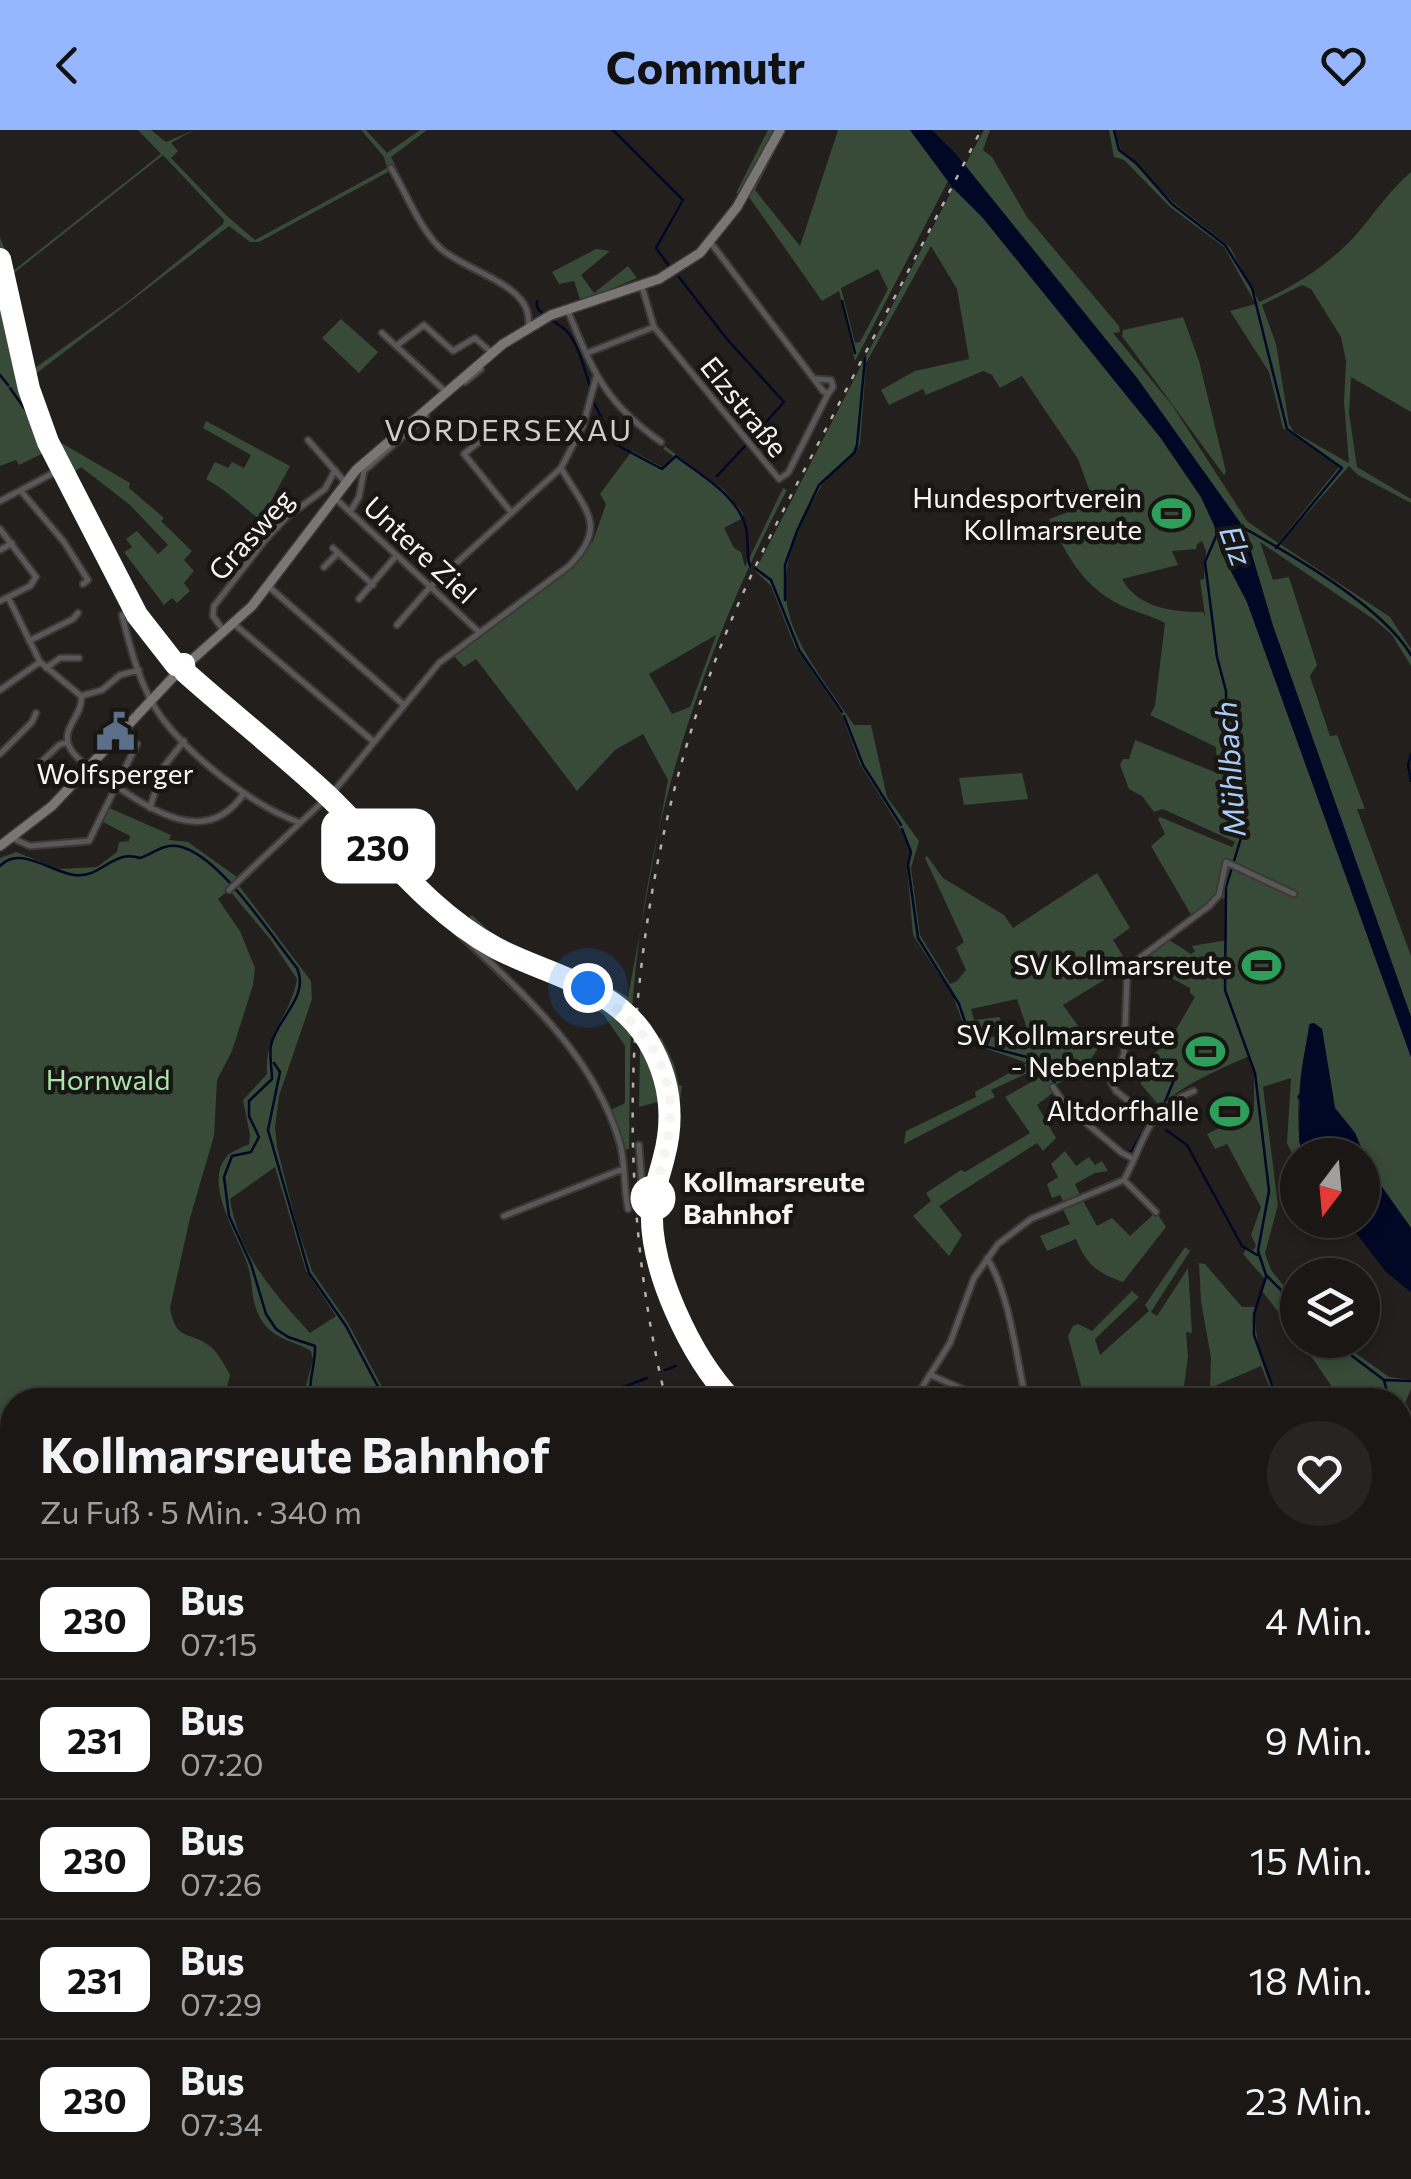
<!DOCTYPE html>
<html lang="de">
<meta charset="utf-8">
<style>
:root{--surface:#1a1715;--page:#272422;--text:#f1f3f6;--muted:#9f9fa0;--line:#383634;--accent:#96b6fd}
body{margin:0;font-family:Commissioner,sans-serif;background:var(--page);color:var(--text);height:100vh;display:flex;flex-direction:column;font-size:38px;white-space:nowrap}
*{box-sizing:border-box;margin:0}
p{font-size:32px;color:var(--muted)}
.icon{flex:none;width:55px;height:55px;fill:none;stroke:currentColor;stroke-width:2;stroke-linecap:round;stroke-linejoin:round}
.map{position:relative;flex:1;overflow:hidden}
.sheet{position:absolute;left:0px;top:1258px;width:1412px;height:792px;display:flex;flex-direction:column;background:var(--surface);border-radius:40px 40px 0 0;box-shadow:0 5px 15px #0003,0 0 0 2px var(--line)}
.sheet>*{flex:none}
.badge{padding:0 20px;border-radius:15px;font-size:35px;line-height:65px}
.needle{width:65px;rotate:196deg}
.buttons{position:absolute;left:1280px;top:1008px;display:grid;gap:20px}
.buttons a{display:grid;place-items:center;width:100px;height:100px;border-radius:50%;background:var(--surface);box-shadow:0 5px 15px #0003,0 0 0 2px var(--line);font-size:50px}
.you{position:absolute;width:50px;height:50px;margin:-25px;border:8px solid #fff;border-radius:50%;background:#1a73e8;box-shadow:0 0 0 15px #1a73e833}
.map>.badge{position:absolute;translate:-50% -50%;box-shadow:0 0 0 5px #fff}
.round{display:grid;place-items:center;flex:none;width:105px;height:105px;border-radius:52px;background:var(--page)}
.headline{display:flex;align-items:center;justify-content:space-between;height:170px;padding:0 40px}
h1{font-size:48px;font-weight:700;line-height:75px}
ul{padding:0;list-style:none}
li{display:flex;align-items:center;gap:30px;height:120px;padding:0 40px;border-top:2px solid var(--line)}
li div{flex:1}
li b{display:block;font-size:38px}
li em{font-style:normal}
li .badge{min-width:110px;font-weight:700;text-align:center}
header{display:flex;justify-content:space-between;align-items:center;height:130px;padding:0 40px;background:var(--accent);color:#111;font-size:45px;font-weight:700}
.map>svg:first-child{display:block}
.green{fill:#374b38;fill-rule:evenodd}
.water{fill:#000825}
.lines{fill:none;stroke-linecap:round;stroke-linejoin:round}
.stream{stroke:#000825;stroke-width:2.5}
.street-casing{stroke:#3b3936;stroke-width:9}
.secondary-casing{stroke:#3b3936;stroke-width:12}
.street{stroke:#595757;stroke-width:5}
.secondary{stroke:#7a7676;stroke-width:9}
.rail{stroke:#b3b2af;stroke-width:2.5;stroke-dasharray:5 10;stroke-linecap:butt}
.secondary-bridge-casing{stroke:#3b3936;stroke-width:12;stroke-linecap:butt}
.secondary-bridge{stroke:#7a7676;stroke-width:9}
.line-casing{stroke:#fff;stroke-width:22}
.line{stroke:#fff;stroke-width:15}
.walk{stroke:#f6f5f2;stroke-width:10;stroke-dasharray:0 18}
.stop-dot{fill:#fff;stroke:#fff;stroke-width:5}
.labels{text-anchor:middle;stroke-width:9;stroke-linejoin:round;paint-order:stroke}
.street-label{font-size:28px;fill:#f6f5f2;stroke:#181613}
.poi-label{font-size:28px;fill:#f6f5f2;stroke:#181613;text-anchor:end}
.park-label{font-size:28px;fill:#a9e4ae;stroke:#181613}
.stop-label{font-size:28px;font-weight:bold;fill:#f6f5f2;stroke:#181613;text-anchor:start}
.neighbourhood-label{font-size:30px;letter-spacing:2.5px;fill:#d0cdc8;stroke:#181613}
.water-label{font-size:30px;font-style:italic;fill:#a7ccfb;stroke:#181613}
</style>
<header><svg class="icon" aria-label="back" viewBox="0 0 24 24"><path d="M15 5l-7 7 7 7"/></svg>Commutr<svg class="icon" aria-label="heart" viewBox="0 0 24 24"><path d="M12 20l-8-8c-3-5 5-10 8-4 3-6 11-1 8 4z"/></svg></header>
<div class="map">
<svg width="1411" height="2049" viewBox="0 0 1411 2049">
<rect width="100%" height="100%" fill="#221f1c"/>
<path class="green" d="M138 0H151L166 12 194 0 171 13 178 21 171 28 227 86 255 110 387 38 384 27 361 0H366L387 23 420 0H427L391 27 429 101 425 104 393 44 388 42 259 112H250L229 96 33 246V257L53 308 130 353 129 358 164 388 161 391 164 394 192 421 184 430 194 441 184 453 190 461 177 473 172 468 164 475 124 422 132 417 126 409 137 401 158 424 168 415 130 375 81 337 68 347 54 318 19 335 16 330 0 336V107L13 141 161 24ZM163 25 224 90 223 94 130 170 32 240 14 143Z
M768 0H786L755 60 800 116 838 0H910L948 51 855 231 839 161 822 171 749 67 736 63ZM878 139 888 159 860 212 855 213 841 158Z
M984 0H990L983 20 992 27 1027 87 1119 196 1120 202 1113 203 1172 275 1247 391 1278 413 1339 337 1283 298 1269 242 1230 181 1259 173H1255L1224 117 1170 77 1124 30 1114 27 1109 0H1115L1121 20 1173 72 1230 117 1259 172C1295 156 1328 135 1355 106 1374 84 1389 61 1411 42V282L1351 247 1349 283 1357 337 1411 369V373L1358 345 1349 336 1280 414 1390 487 1411 519V536L1392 505 1376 491 1260 412 1273 450 1289 447 1317 535 1310 546 1330 606 1337 605 1365 679H1357L1411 826V887L1273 496 1244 398 1137 248 965 35ZM1302 155 1311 159 1341 207 1346 231 1344 272 1349 333 1294 302 1289 294 1276 214 1262 175Z
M953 58 983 88 1160 307 1201 367 1214 395 1221 422 1247 472 1411 927V1098L1372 1043 1355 1003 1335 978 1322 899 1314 893 1309 894C1304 934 1291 984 1303 1025H1298L1297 1035 1287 1013 1291 948 1263 957 1278 1075 1265 1123 1271 1140 1297 1172V1206L1262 1161 1265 1149 1243 1124 1247 1118 1253 1120 1256 1116 1251 1105 1261 1077 1227 1014 1215 1019 1207 1004 1254 981V943L1249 926C1228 936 1171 958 1162 979L1140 953 1162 933 1153 925 1171 908 1195 867 1190 863V858L1169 847 1170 843 1146 822 1166 808 1191 824 1195 821 1192 816 1227 810 1226 768 1216 769 1193 788 1151 716 1165 704 1158 689 1160 687 1232 717 1235 712 1163 679 1154 682 1142 666 1129 659 1120 635 1123 629H1129L1135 610 1217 643 1216 617 1150 585 1155 576 1165 493C1149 484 1129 481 1113 471 1080 452 1065 421 1049 389L1094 373 1078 329 1022 246 1000 258 992 245 983 241 926 265 923 259 889 275 881 260 915 241 969 229 957 159 931 116 866 233 860 314C851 333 829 342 819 360 756 469 790 502 854 595H871L887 667 919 711 911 738 920 805 950 854 957 851 966 840 956 818 964 812 925 728 927 726 943 748 1004 785 1013 798 1097 743 1130 798 1113 810 1123 826 1115 841 1107 839 1104 850 1063 875 1086 907 1101 914 1086 936 1053 957 1055 961 1037 975 1056 1008 1043 1021 1037 1013 939 1076 962 1105 949 1126 913 1086 931 1071 926 1063 961 1040 965 1042 1030 1003 1005 967 1045 944 1041 937 991 960 995 967 904 1014 906 1001 976 967 975 962 1027 933 970 913 953 866 913 805 907 736 910 721 900 698 860 634 842 585 795 517 771 456 755 441ZM1202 411 1206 421 1204 449 1200 450 1205 486 1203 482C1173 482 1138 478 1122 449L1178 435 1172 421 1196 419 1197 414ZM1017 869 1029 904 989 907 987 901 1002 898 1000 887 974 890 971 879Z
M596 119 610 121 581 145 594 163 628 136 637 148 581 172 574 151 559 154 552 142Z
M1183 187 1199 231 1226 342 1224 345 1122 206 1123 200Z
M341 189 378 222 359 243 322 208Z
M206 291 290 336 263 386 276 395 273 399C248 383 232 363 206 349L215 332 228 338 232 332 244 338 251 325 203 298Z
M665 316 724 360 743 383V388L724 398 734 418 741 422 745 437 783 358 787 360C704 517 647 690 633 867 629 917 630 969 629 1019L625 1020 627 1039 621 1040C604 931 513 864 441 792 402 752 363 712 324 672L334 666 432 765 464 791 472 785 498 809 590 845 628 867 668 650 643 604 615 620 577 661 476 529 464 537 453 525 578 430 593 411 606 374 600 364 632 321 664 338 673 326 663 319ZM716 505 690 577 672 584 649 544ZM487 824 557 856 603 884 625 916V973L611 980C576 909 537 880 487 824Z
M1022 643 1028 669 964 675 959 648Z
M107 677 171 705 169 710 188 712 237 747 240 749 237 753 311 851 312 869 279 966 275 997 277 1017 296 1093 312 1141 348 1193 389 1270H306L303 1266 313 1230 311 1221C295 1211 278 1211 265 1195 250 1177 254 1157 248 1136 240 1109 201 1052 228 1025 233 1021 243 1017 249 1014L250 1005 243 970 267 944C264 902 291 886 297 849L270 809 229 760 218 769 240 801 255 838 253 855 232 921 217 950 214 1006 190 1088 170 1178C176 1213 191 1200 211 1217 219 1224 225 1236 230 1245L225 1265 229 1270H12V1971L0 1975V728L16 722 59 739 97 737 117 722 119 712 129 711 130 706 101 691ZM275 1037 306 1141 336 1186 310 1203C274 1163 238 1124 230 1069Z
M661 907 674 934 679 955 682 956 668 1052 662 1060 659 1058 666 990 665 970 639 977 640 915 646 916Z
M1065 1021 1076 1036 1089 1027 1095 1035 1102 1031 1108 1041 1095 1043 1075 1054 1080 1065 1063 1071 1060 1065 1052 1068 1047 1054 1058 1047 1051 1034Z
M1082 1069 1097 1096 1112 1088 1130 1106 1156 1082 1166 1097 1123 1152C1097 1143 1086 1134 1076 1109L1047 1121 1040 1106 1070 1094 1062 1077Z
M1185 1117 1190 1121 1151 1182 1157 1186 1188 1138 1192 1203 1186 1202 1188 1227 1182 1270H1085L1068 1206 1073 1196 1078 1194 1092 1201 1132 1161 1139 1167 1095 1209 1100 1225 1149 1181 1145 1175Z
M1199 1133 1205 1134 1242 1177H1255C1254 1211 1264 1239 1280 1270H1275L1261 1236 1210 1258 1211 1228 1201 1171Z
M1300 1210H1337L1389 1247 1411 1250V1259L1402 1280 1411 1298V1438L1405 1441 1400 1424V1270H1341Z
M174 2038H301L290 2049H189Z
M590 2038H844L847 2049H639L631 2038 603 2049H542L544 2045Z"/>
<path class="water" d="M910 0H932L955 23 1137 248 1244 398 1273 496 1411 887V927L1247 472 1221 422 1214 395 1201 367 1160 307 983 88 953 58Z
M1314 893 1322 899 1335 978 1355 1003 1372 1043 1411 1098V1162L1386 1142 1346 1090H1362V1025L1303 1024 1299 1011 1300 971 1297 967 1300 963C1300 940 1306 916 1310 894Z"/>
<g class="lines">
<path class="stream" d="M613 0 683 70 656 118 669 136
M1114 0 1119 20 1136 33 1172 74 1225 115 1252 158 1287 299 1342 338 1276 418
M679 147 726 208 784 272 750 310
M537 171V177C544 188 553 190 562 197 579 210 583 237 590 256
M842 171 855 223
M0 245 8 255
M10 258 27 282
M593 271 615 314 662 339 676 326C700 345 738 365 746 398 749 410 746 425 750 436
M717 346 745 316
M1242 397C1292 425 1382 476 1411 525
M1217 404 1205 432 1217 527 1226 561 1227 648 1241 708 1226 757 1225 860 1255 943 1269 1061 1258 1121 1266 1145 1298 1177
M756 439 771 450 799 520 842 582
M785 470V435L797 401 819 355 854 323 857 315 865 228
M844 586 863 635 901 695
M1411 624 1408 635 1411 651
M902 699 911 722 908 735 918 808 959 874 972 913 1042 931 1064 969 1073 978
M0 736C20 715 51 742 74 745 101 749 112 719 140 728 153 724 162 714 177 716 218 722 271 806 297 838 310 867 277 888 271 915 269 925 272 938 272 949L249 971V986L259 1007 251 1022 232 1026 224 1047 229 1086 251 1134 266 1184 276 1199 288 1207 315 1216C316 1234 307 1254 311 1270
M1153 925 1175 947 1163 977
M274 933 280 942 268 1000 309 1143 346 1196 385 1270
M1083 986 1096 997
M1166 1000 1187 1015 1242 1116 1257 1125
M1125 1021 1131 1022 1146 996
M1266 1147 1254 1184V1205L1277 1270
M1331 1210 1384 1250 1389 1270
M665 1240 676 1236
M1385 1250 1411 1251
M589 1270 647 1248
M1400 1290 1411 1308
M1400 1648 1411 1667
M407 2049 416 2039 432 2042 440 2038"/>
<defs>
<path id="street" d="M391 38C407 64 418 96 440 118 461 138 519 152 527 181 529 186 528 191 529 196
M711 113 823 261 828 264 833 257 831 250 815 249
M642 157 654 197 779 349 788 343 828 264
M567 179C593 241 604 272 661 312
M382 203 446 262
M396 216 424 195 453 221 475 208 492 223
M587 223 654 197
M465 252 481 239
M496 298 464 324 511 382
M308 310 345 352
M21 361 64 412 88 450 83 454
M335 368 479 502
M0 371 61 339
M350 382 359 367 364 341 426 286
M0 399 36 447 30 456 0 471
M333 418 373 455
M0 420 12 413
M324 437 338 423
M268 456 403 574
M8 467 40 532 81 566C84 584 61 598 69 616 76 631 97 642 110 652 151 680 207 719 244 663
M359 469 396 426
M122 485C130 518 141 560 162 588 191 627 252 675 298 692
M234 494 373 611
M397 495 431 456 561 338
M223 500 213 486 214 476 266 409 287 387 325 359 335 340
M29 511 73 489 78 483
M46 538 60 528H79
M0 560 40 532
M81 566 102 560 120 545 139 540
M0 624 32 592 36 583
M37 636 59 615 67 612
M150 678 162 639 184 611
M12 708 30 716 89 711 137 614
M229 760 334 661 439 533 569 436C609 396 585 380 561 338L583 296 596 248
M461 795 462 806C526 866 592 924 619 1010 626 1032 623 1056 628 1079
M1053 957 1066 976 1122 1023 1132 1028
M1151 989 1116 961 1111 952 1124 924 1127 848 1133 833 1209 776 1219 765 1226 732 1294 764
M639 1015 642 1056 652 1066
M1124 1050 1156 1082
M504 1086 623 1039
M987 1128C1010 1164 1016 1227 1026 1270
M931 1245 987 1270
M914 1270 950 1213 974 1148 998 1114 1031 1089 1124 1050C1146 1009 1146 979 1194 961
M1400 1768 1411 1790
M1400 1768 1411 1761
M1400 1854 1411 1847
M1400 1989 1411 1988
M1409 2028 1411 2032
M1191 2038 1198 2049
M532 2049 535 2038
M1316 2049 1332 2038"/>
<path id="secondary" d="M0 129 29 259 48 312 137 485 176 535
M185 536 252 476 356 340 503 214 551 185 659 149 700 123 737 77 780 0
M185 542C233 585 284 624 330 669 378 714 420 770 476 806 521 835 575 847 620 877
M0 716 52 676 177 543
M651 914C669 952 675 986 664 1027 659 1045 652 1062 652 1080 649 1140 692 1228 732 1270
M1262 2038 1269 2049
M965 2049 975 2038"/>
</defs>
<use href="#street" class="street-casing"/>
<use href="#secondary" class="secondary-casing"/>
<use href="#street" class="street"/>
<use href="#secondary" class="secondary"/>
<path class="rail" d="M666 1270C604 1016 630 732 731 491 759 424 794 360 828 295 879 196 931 99 981 0
M1105 2038 1113 2049"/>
<defs>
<path id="secondary-bridge" d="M620 877 651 914"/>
</defs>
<use href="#secondary-bridge" class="secondary-bridge-casing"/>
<use href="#secondary-bridge" class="secondary-bridge"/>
</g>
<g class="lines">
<defs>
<path id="line" d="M0 129 29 259 48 312 137 485 176 535 184 534 185 542C232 584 282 623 328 666 382 718 429 782 496 818 549 846 615 855 648 911 670 948 675 986 664 1027 660 1044 653 1061 652 1079 649 1139 691 1227 732 1270"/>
</defs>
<use href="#line" class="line-casing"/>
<use href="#line" class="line"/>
<path class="walk" d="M588 858C636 886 675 932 670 991 668 1017 659 1042 653 1068"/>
</g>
<defs>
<symbol id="stadium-bare" viewBox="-9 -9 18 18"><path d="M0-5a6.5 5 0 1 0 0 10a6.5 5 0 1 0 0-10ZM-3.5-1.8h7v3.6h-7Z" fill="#2e9e5b" stroke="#181613" stroke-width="2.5" paint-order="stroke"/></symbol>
<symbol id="civic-bare" viewBox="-9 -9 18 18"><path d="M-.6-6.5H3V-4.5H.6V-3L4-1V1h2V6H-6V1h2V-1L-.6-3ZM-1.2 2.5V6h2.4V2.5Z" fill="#5c6f8a" stroke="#181613" stroke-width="2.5" paint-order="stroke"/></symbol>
</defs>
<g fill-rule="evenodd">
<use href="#stadium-bare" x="1144" y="356" width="55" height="55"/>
<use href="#civic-bare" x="88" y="574" width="55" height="55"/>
<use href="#stadium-bare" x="1234" y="808" width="55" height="55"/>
<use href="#stadium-bare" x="1178" y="894" width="55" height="55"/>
<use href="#stadium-bare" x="1202" y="954" width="55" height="55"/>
</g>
<circle class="stop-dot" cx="653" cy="1068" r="20"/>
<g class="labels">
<g class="street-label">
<text transform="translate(744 277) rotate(51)" y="10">Elzstraße</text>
<text transform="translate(251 405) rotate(-48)" y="10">Grasweg</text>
<text transform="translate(420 420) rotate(43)" y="10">Untere Ziel</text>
</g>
<g class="poi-label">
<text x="1142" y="378">Hundesportverein<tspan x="1142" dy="32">Kollmarsreute</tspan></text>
<text x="115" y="654" text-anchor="middle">Wolfsperger</text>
<text x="1232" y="845">SV Kollmarsreute</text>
<text x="1175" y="915">SV Kollmarsreute<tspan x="1175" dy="32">- Nebenplatz</tspan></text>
<text x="1199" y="991">Altdorfhalle</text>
</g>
<g class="park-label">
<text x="108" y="960">Hornwald</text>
</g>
<g class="stop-label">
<text x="683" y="1062">Kollmarsreute<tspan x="683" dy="32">Bahnhof</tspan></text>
</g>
<g class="neighbourhood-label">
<text x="509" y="311">VORDERSEXAU</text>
</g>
<g class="water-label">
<text transform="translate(1235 416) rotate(70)" y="10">Elz</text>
<text transform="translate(1231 639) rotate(-94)" y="10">Mühlbach</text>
</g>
</g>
</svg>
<div class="buttons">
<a><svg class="needle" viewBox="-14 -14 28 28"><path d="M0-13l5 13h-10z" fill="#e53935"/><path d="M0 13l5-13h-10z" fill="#9f9fa0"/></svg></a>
<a><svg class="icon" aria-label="layers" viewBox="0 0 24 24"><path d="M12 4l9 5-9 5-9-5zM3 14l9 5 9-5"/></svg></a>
</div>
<div class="you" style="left:588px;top:858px"></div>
<b class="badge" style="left:378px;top:716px;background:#fff;color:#111">230</b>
<section class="sheet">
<div class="headline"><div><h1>Kollmarsreute Bahnhof</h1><p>Zu Fuß · 5 Min. · 340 m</p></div><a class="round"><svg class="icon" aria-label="heart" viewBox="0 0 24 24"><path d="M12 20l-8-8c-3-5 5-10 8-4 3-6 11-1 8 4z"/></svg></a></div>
<ul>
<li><span class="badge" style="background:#fff;color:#111">230</span><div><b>Bus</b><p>07:15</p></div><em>4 Min.</em></li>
<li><span class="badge" style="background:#fff;color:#111">231</span><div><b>Bus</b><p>07:20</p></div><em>9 Min.</em></li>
<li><span class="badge" style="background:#fff;color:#111">230</span><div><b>Bus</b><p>07:26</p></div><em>15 Min.</em></li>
<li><span class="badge" style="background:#fff;color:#111">231</span><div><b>Bus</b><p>07:29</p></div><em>18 Min.</em></li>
<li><span class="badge" style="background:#fff;color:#111">230</span><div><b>Bus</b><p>07:34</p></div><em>23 Min.</em></li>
</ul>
</section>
</div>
